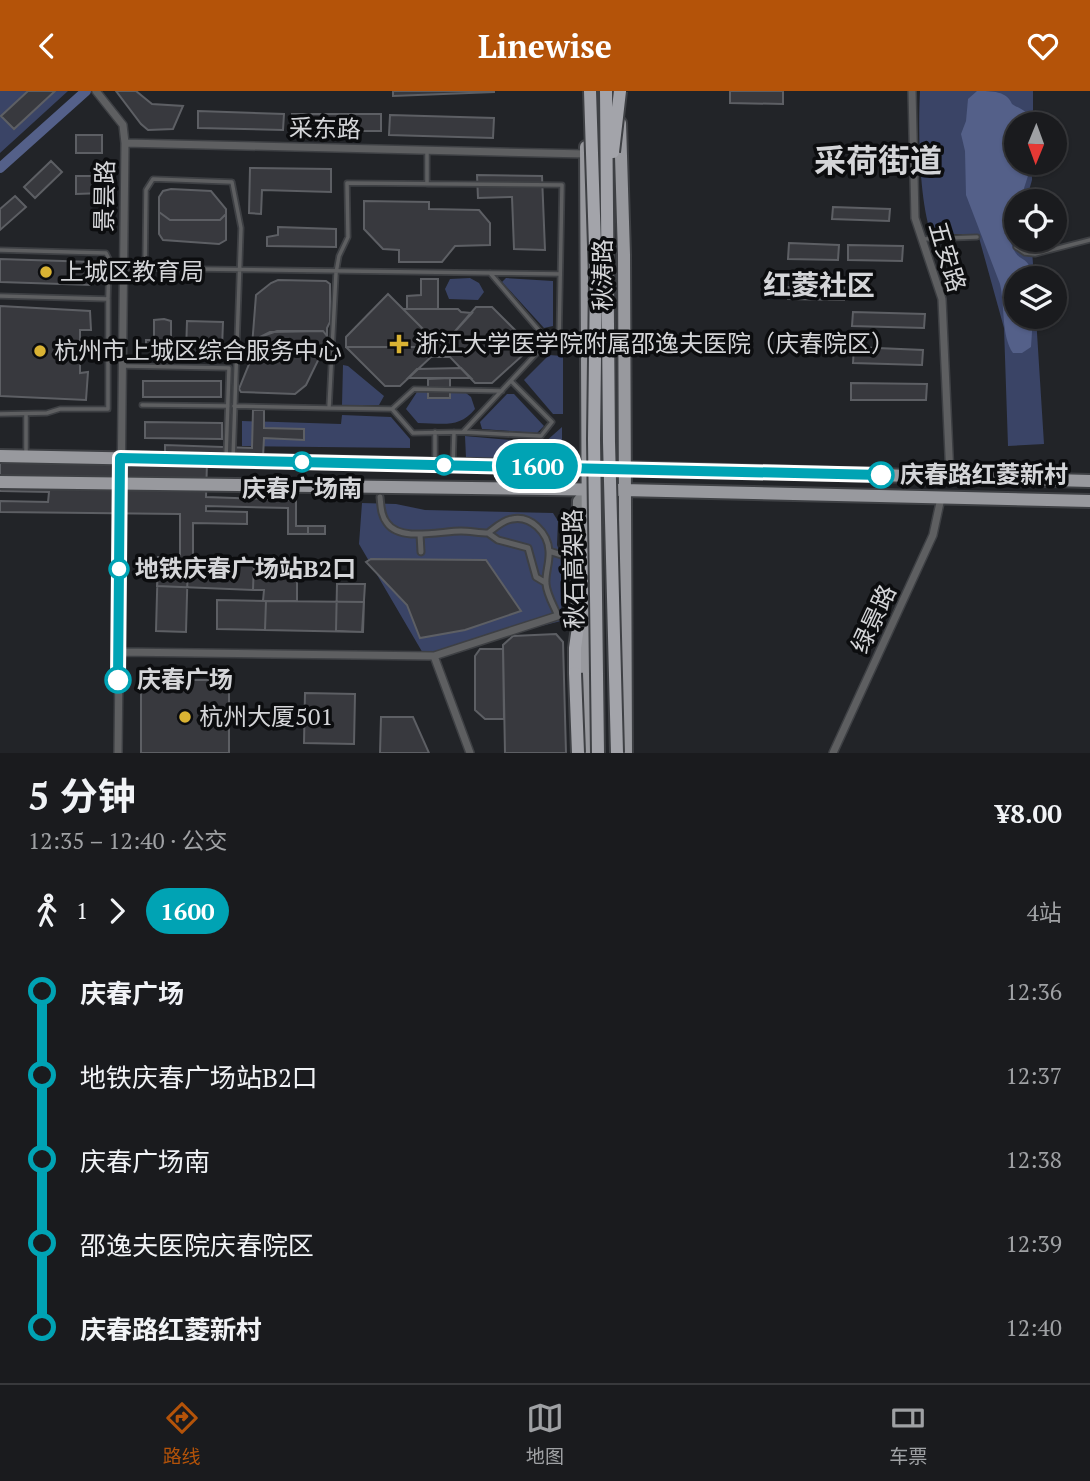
<!DOCTYPE html>
<html lang="zh">
<meta charset="utf-8">
<style>
:root{--surface:#1a1b1e;--page:#232427;--text:#f1f3f6;--muted:#9fa1a4;--line:#38393c;--accent:#b45309}
body{margin:0;font-family:"PT Serif","Noto Sans SC",serif;background:var(--page);color:var(--text);height:100vh;display:flex;flex-direction:column;font-size:26px;white-space:nowrap}
*{box-sizing:border-box;margin:0}
p{font-size:23px;color:var(--muted)}
.icon{flex:none;width:38px;height:38px;fill:none;stroke:currentColor;stroke-width:2;stroke-linecap:round;stroke-linejoin:round}
.map{position:relative;height:662px;overflow:hidden}
.drawer{display:flex;flex-direction:column;background:var(--surface);flex:1}
.drawer>*{flex:none}
.badge{padding:0 14px;border-radius:23px;font-size:24px;line-height:46px}
.needle{width:46px;rotate:181deg}
.fabs{position:absolute;left:1004px;top:21px;display:grid;gap:14px}
.fabs a{display:grid;place-items:center;width:63px;height:63px;border-radius:50%;background:var(--surface);box-shadow:0 2px 5px #0004,0 0 0 2px var(--line);font-size:35px}
.map>.badge{position:absolute;translate:-50% -50%;box-shadow:0 0 0 4px #fff}
.legs{display:flex;align-items:center;gap:10px;height:77px;padding:0 28px;font-size:23px}
.legs p{margin-inline-start:auto}
.head{display:flex;align-items:center;justify-content:space-between;height:119px;padding:0 28px}
h1{font-size:38px;font-weight:700;line-height:52px}
ul{padding:0 28px;list-style:none}
li{display:flex;align-items:center;gap:24px;height:84px;font-size:26px}
li i{display:grid;place-items:center;width:10px;height:100%;margin:0 9px;background:currentColor}
li i::after{content:'';width:18px;height:18px;margin:-9px;border:5px solid;border-radius:50%;background:var(--surface)}
li p{margin-inline-start:auto}
li:first-child i{background:linear-gradient(#0000 50%,currentColor 0)}
li:last-child i{background:linear-gradient(currentColor 50%,#0000 0)}
header{display:flex;justify-content:space-between;align-items:center;height:91px;padding:0 28px;background:var(--accent);color:#fff;font-size:32px;font-weight:700}
.dock{display:flex;justify-content:space-around;align-items:center;height:98px;border-top:2px solid var(--line);background:var(--surface);font-size:19px;color:var(--muted)}
.dock a{display:grid;justify-items:center;gap:4px}
.dock .on{color:var(--accent)}
.map>svg:first-child{display:block}
.green{fill:#3a4466}
.water{fill:#546089}
.lines{fill:none;stroke-linecap:round;stroke-linejoin:round}
.canal{stroke:#546089;stroke-width:10}
.building{fill:#38393e;stroke:#5d5f64;stroke-width:2}
.service-casing{stroke:#3e4044;stroke-width:7}
.pedestrian-casing{stroke:#3e4044;stroke-width:9}
.minor-casing{stroke:#3e4044;stroke-width:10}
.secondary-casing{stroke:#3e4044;stroke-width:14}
.primary-casing{stroke:#3e4044;stroke-width:16}
.trunk-casing{stroke:#3e4044;stroke-width:16}
.service{stroke:#5e5f61;stroke-width:3.5}
.pedestrian{stroke:#5e5f61;stroke-width:5}
.minor{stroke:#5e5f61;stroke-width:7}
.secondary{stroke:#7e8083;stroke-width:10}
.primary{stroke:#98999e;stroke-width:12}
.trunk{stroke:#a3a4aa;stroke-width:12}
.trunk-bridge-casing{stroke:#3e4044;stroke-width:16;stroke-linecap:butt}
.trunk-bridge{stroke:#a3a4aa;stroke-width:12}
.line-1-casing{stroke:#fff;stroke-width:16}
.line-1{stroke:#00a3b4;stroke-width:10}
.poi-dot{fill:#dab333;stroke:#0c0d0f;stroke-width:2.5}
.stop-1-dot{fill:#fff;stroke:#00a3b4;stroke-width:3.5}
.labels{text-anchor:middle;stroke-width:7;stroke-linejoin:round;paint-order:stroke}
.street-label{font-size:24px;fill:#d4d5d8;stroke:#0c0d0f}
.poi-label{font-size:24px;fill:#d4d5d8;stroke:#0c0d0f;text-anchor:start}
.stop-label{font-size:24px;font-weight:bold;fill:#d4d5d8;stroke:#0c0d0f;text-anchor:start}
.quarter-label{font-size:28px;font-weight:bold;fill:#d4d5d8;stroke:#0c0d0f}
.district-label{font-size:32px;font-weight:bold;fill:#d4d5d8;stroke:#0c0d0f}
</style>
<header><svg class="icon" aria-label="back" viewBox="0 0 24 24"><path d="M15 5l-7 7 7 7"/></svg>Linewise<svg class="icon" aria-label="heart" viewBox="0 0 24 24"><path d="M12 20l-8-8c-3-5 5-10 8-4 3-6 11-1 8 4z"/></svg></header>
<div class="map">
<svg width="1090" height="662" viewBox="0 0 1090 662">
<rect width="100%" height="100%" fill="#222428"/>
<path class="green" d="M0 0H68L0 62Z
M920 0H1033V33H1017V72H1032V89L1026 110H1017V149H1028L1032 159 1034 187H1017V226H1036L1044 353 1008 355 1004 237 978 143H931C919 107 918 39 920 0Z
M470 187 479 192 484 201 478 209 449 208 445 198 450 188Z
M506 187 553 190V235L544 237 502 191Z
M549 264 563 265V323H553L524 289Z
M343 274 348 275 384 305 379 314H342Z
M417 301 466 302 471 306 475 318C459 338 442 332 418 332L406 318Z
M507 303H514L544 335 537 342 482 338 480 331Z
M342 324 391 326 410 348V357L242 355V330L341 333Z
M562 336V353L552 359H536L530 369 466 367 465 345 544 352Z
M362 412 396 413 425 419 553 422 558 430 557 454 563 469 561 530 424 564 359 453Z"/>
<path class="water" d="M977 0C992 0 1007 0 1012 13 1023 20 1029 19 1030 33H1017V72H1030C1030 86 1022 96 1022 110H1017V125L1008 126C1004 135 1010 150 1014 159 1020 172 1030 164 1032 187H1017V226H1033L1031 256 1022 262H1013C1001 245 1005 214 1000 193L966 104 965 60 961 43 966 30 968 8Z"/>
<g class="lines">
<path class="canal" d="M0 77 86 0"/>
</g>
<path class="building" d="M28 0H55L14 38 1 25Z
M116 0H136L152 13 183 15 173 38 148 39 141 33Z
M393 0H494V1L393 5Z
M730 0H783V13L730 12Z
M198 20 284 23 283 39 198 37Z
M292 23H381V40H292Z
M390 24 494 27 493 47 389 44Z
M76 44H102V62H76Z
M51 70 62 81 35 107 24 96Z
M250 77 331 78V101L262 99 261 123 249 122Z
M477 84 542 85 545 159 514 158 512 106 478 107Z
M76 85H102L103 102 76 103Z
M171 98 211 100 226 118V123L220 129H170L159 121V106L163 100Z
M15 105 26 116 0 139V118Z
M364 110 429 111V118L479 119 490 132V154L455 155 442 171H399V159L383 158 364 138Z
M833 116 890 118 889 130 832 128Z
M159 121 170 129H220L226 123V149L219 153 163 149 159 143Z
M278 136 336 138V156L267 155V146L278 144Z
M789 152 839 154 838 169 788 168Z
M848 154 903 155 902 170 848 169Z
M0 168 93 171 92 194 0 191Z
M421 188H438V218H407V205L421 204Z
M278 189 326 190 330 193V231L327 237V245L323 240 270 241 260 246 251 268 256 204 271 192Z
M788 196H844V209L788 208Z
M388 203 432 247 450 246 476 216H492L524 248V263L492 292H475L450 266H431L400 295H385L346 256V246Z
M388 203 432 247V256H346V246Z
M0 215 90 220 91 239H80V282L88 281 86 309 0 305Z
M403 218H458L461 221 472 222 450 246 432 247Z
M853 221 925 223 924 237 852 235Z
M164 228 171 230V250H177V258H146V249H154V229Z
M187 230 223 231 222 257 211 262H186Z
M277 240H323L327 245 328 249 306 294 295 303 241 301 239 298 260 246Z
M854 256 923 259 922 274 853 272Z
M461 277 471 287H408L417 278Z
M450 287V307H428V288Z
M143 290H221V306H143Z
M851 292 927 293 926 309H851Z
M253 319H264V337L304 338V349L264 347 263 366 207 371 206 406 296 409V435H325V443H288V417L206 415V420L247 421V433L193 432V468H180V423L0 421V410L48 411 49 401 0 400V366L165 370V354L252 357Z
M145 331 222 332V348L145 347Z
M308 435H325V443H308Z
M158 466 254 470 253 499 157 495Z
M158 467 188 468 186 541 156 540Z
M371 468 486 469 521 520 465 539 420 547 407 514 366 471Z
M254 470 297 472V510H263L264 499H253Z
M337 493H365L362 541 336 540Z
M217 509 266 510 265 539 217 538Z
M266 510 364 511 363 541 265 539Z
M556 543 563 551 566 662H505L503 554 513 545Z
M480 558H503L504 628H485L475 619V565Z
M141 589H229V662H141Z
M305 602 355 603 354 653 304 652Z
M381 626H413L429 662H380Z"/>
<g class="lines">
<defs>
<path id="service" d="M427 93V60
M923 148 977 146
M1016 156 1025 162 1035 163 1090 149
M0 159 106 162 109 168 108 207
M125 177 560 183
M145 178 146 99 153 88 232 91 241 137 233 367
M490 182 548 250 463 341 413 342 392 318 329 317 336 182 339 165 348 146 347 92 562 94 559 248 548 250
M0 205 108 208V318H60L47 322 0 323
M124 275 229 277 226 367
M142 314 228 315
M234 315 329 317
M392 318 414 298 502 300
M463 341 541 345 552 331 511 290
M26 364V324
M435 370V341
M453 372 454 341"/>
<path id="pedestrian" d="M380 406C381 415 381 425 387 432 400 451 441 440 461 440 470 440 479 442 488 442 495 437 503 429 512 428 531 424 548 442 549 460 550 471 545 483 546 493 547 504 554 515 558 525
M488 442 498 449 528 457 536 486 546 492
M420 443 421 461
M549 460 571 467"/>
<path id="minor" d="M96 0 123 34 125 52 118 662
M912 0 915 127 942 208 950 386
M125 52 586 63
M119 561 434 565 576 519
M434 565 470 662
M833 662 933 444 941 407"/>
<path id="secondary" d="M576 518 578 410 588 398"/>
<path id="primary" d="M620 32 624 164 626 662
M586 56 588 476
M0 365 624 377 1090 390
M0 391 623 399 1090 410
M587 504 585 570 587 662"/>
<path id="trunk" d="M575 582V557L588 465"/>
</defs>
<use href="#service" class="service-casing"/>
<use href="#pedestrian" class="pedestrian-casing"/>
<use href="#minor" class="minor-casing"/>
<use href="#secondary" class="secondary-casing"/>
<use href="#primary" class="primary-casing"/>
<use href="#trunk" class="trunk-casing"/>
<use href="#service" class="service"/>
<use href="#pedestrian" class="pedestrian"/>
<use href="#minor" class="minor"/>
<use href="#secondary" class="secondary"/>
<use href="#primary" class="primary"/>
<use href="#trunk" class="trunk"/>
<defs>
<path id="trunk-bridge" d="M590 0 596 187 594 348 598 662
M606 0 609 351 617 662
M613 61 620 0
M575 582 578 662"/>
</defs>
<use href="#trunk-bridge" class="trunk-bridge-casing"/>
<use href="#trunk-bridge" class="trunk-bridge"/>
</g>
<g class="lines">
<defs>
<path id="line-1" d="M118 589 120 367 881 384"/>
</defs>
<use href="#line-1" class="line-1-casing"/>
<use href="#line-1" class="line-1"/>
</g>
<g class="poi-dot">
<circle cx="46" cy="181" r="7"/>
<path d="M395.5 242.5h7v7h7v7h-7v7h-7v-7h-7v-7h7z"/>
<circle cx="40" cy="260" r="7"/>
<circle cx="185" cy="626" r="7"/>
</g>
<g class="stop-1-dot">
<circle cx="302" cy="371" r="9"/>
<circle cx="444" cy="374" r="9"/>
<circle cx="881" cy="384" r="12"/>
<circle cx="119" cy="478" r="9"/>
<circle cx="118" cy="589" r="12"/>
</g>
<g class="labels">
<g class="street-label">
<text transform="translate(325 38) rotate(1)" y="8">采东路</text>
<text transform="translate(105 105) rotate(-89)" y="8">景昙路</text>
<text transform="translate(947 166) rotate(73)" y="8">五安路</text>
<text transform="translate(603 184) rotate(-90)" y="8">秋涛路</text>
<text transform="translate(574 478) rotate(-91)" y="8">秋石高架路</text>
<text transform="translate(874 528) rotate(-65)" y="8">绿景路</text>
</g>
<g class="poi-label">
<text x="60" y="189">上城区教育局</text>
<text x="415" y="261">浙江大学医学院附属邵逸夫医院（庆春院区）</text>
<text x="54" y="268">杭州市上城区综合服务中心</text>
<text x="199" y="634">杭州大厦501</text>
</g>
<g class="stop-label">
<text x="900" y="392">庆春路红菱新村</text>
<text x="302" y="406" text-anchor="middle">庆春广场南</text>
<text x="135" y="486">地铁庆春广场站B2口</text>
<text x="137" y="597">庆春广场</text>
</g>
<g class="quarter-label">
<text x="819" y="204">红菱社区</text>
</g>
<g class="district-label">
<text x="878" y="81">采荷街道</text>
</g>
</g>
</svg>
<div class="fabs">
<a><svg class="needle" viewBox="-14 -14 28 28"><path d="M0-13l5 13h-10z" fill="#e53935"/><path d="M0 13l5-13h-10z" fill="#9fa1a4"/></svg></a>
<a><svg class="icon" aria-label="locate" viewBox="0 0 24 24"><circle cx="12" cy="12" r="6"/><path d="M12 2v4M12 18v4M2 12h4M18 12h4"/></svg></a>
<a><svg class="icon" aria-label="layers" viewBox="0 0 24 24"><path d="M12 4l9 5-9 5-9-5zM3 14l9 5 9-5"/></svg></a>
</div>
<b class="badge" style="left:537px;top:375px;background:#00a3b4;color:#fff">1600</b>
</div>
<section class="drawer">
<div class="head"><div><h1>5 分钟</h1><p>12:35 – 12:40 · 公交</p></div><b>¥8.00</b></div>
<div class="legs"><svg class="icon" aria-label="walk" viewBox="0 0 24 24"><circle cx="13" cy="4" r="2"/><path d="M13 8l-2 6 4 7M11 14l-3 7M7 12l3-4h3l4 4"/></svg>1<svg class="icon" aria-label="forward" viewBox="0 0 24 24"><path d="M9 5l7 7-7 7"/></svg><b class="badge" style="background:#00a3b4;color:#fff">1600</b><p>4站</p></div>
<ul>
<li><i style="color:#00a3b4"></i><b>庆春广场</b><p>12:36</p></li>
<li><i style="color:#00a3b4"></i><span>地铁庆春广场站B2口</span><p>12:37</p></li>
<li><i style="color:#00a3b4"></i><span>庆春广场南</span><p>12:38</p></li>
<li><i style="color:#00a3b4"></i><span>邵逸夫医院庆春院区</span><p>12:39</p></li>
<li><i style="color:#00a3b4"></i><b>庆春路红菱新村</b><p>12:40</p></li>
</ul>
</section>
<nav class="dock">
<a class="on"><svg class="icon" aria-label="directions" viewBox="0 0 24 24"><path d="M12 3l9 9-9 9-9-9zM9 14v-3h6M13 9l2 2-2 2"/></svg>路线</a>
<a><svg class="icon" aria-label="map" viewBox="0 0 24 24"><path d="M3 6l6-2 6 2 6-2v14l-6 2-6-2-6 2zM9 4v14M15 6v14"/></svg>地图</a>
<a><svg class="icon" aria-label="tickets" viewBox="0 0 24 24"><path d="M3 7h18v10H3zM15 7v10"/></svg>车票</a>
</nav>
